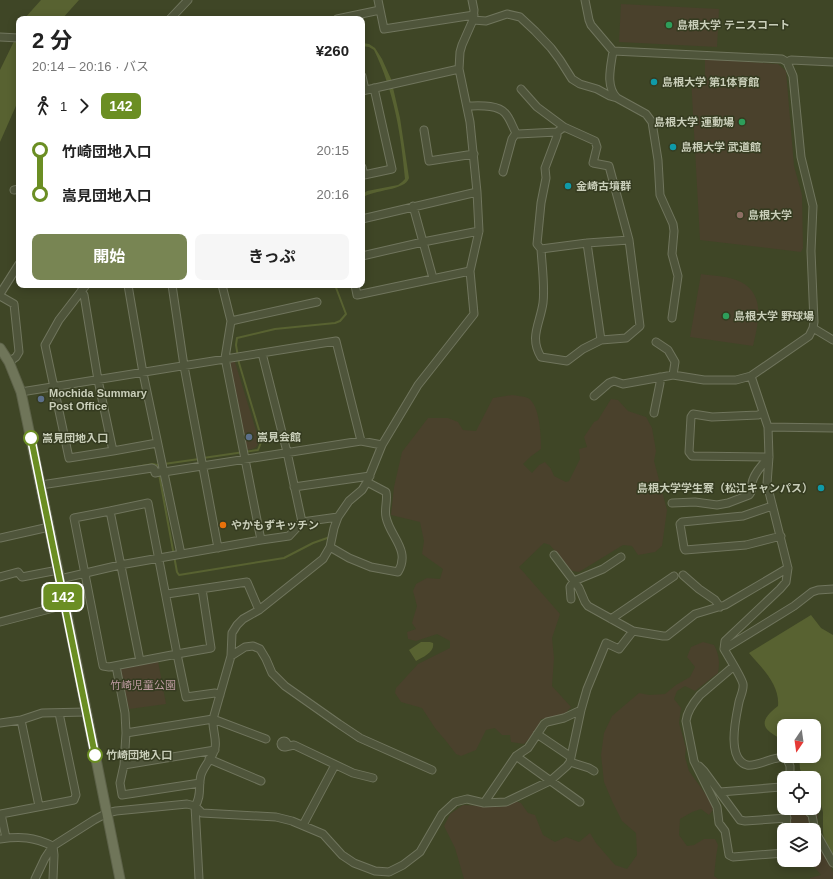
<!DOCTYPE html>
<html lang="ja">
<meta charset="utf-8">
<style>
:root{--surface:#fff;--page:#f6f6f6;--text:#222;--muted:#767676;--accent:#788553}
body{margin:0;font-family:Helvetica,"Noto Sans JP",sans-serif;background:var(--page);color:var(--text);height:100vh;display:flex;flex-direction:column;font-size:15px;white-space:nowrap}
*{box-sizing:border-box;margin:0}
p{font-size:13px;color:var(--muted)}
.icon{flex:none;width:22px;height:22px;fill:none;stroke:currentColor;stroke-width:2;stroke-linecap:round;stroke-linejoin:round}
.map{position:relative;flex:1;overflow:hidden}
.panel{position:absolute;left:16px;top:16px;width:349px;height:272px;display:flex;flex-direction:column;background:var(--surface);border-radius:8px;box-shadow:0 2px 10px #0003}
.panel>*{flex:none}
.badge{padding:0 8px;border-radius:6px;font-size:14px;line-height:26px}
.needle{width:26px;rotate:193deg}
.fabs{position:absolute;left:777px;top:719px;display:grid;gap:8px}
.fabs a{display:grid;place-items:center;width:44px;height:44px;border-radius:8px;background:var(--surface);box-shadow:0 2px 10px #0003;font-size:20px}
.map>.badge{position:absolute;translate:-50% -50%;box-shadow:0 0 0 2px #fff}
.legs{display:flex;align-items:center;gap:6px;height:44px;padding:0 16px;font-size:13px}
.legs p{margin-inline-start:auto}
.summary{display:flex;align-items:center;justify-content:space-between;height:68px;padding:0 16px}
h1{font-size:22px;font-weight:700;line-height:30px}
.cta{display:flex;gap:8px;margin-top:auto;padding:8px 16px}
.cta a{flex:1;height:46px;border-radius:8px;background:var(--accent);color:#fff;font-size:16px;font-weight:700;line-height:46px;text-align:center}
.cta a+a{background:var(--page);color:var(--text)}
ul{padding:0 16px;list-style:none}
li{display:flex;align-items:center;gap:14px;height:44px;font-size:15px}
li i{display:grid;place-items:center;width:6px;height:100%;margin:0 5px;background:currentColor}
li i::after{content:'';width:10px;height:10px;margin:-5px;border:3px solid;border-radius:50%;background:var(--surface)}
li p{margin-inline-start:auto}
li:first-child i{background:linear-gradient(#0000 50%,currentColor 0)}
li:last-child i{background:linear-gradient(currentColor 50%,#0000 0)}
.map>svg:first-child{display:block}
.green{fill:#4a412c}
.water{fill:#586231}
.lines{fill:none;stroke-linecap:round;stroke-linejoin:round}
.stream{stroke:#586231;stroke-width:2}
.minor-casing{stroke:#70755d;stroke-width:9}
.major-casing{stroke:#5c6148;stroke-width:11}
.minor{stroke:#4f553b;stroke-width:7}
.major{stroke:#6f7559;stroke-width:9}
.line-1-casing{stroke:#fff;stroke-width:9}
.line-1{stroke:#6b8e23;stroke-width:6}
.leisure-dot{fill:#2e9e5b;stroke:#353b20;stroke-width:1.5}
.culture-dot{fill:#0f9aa8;stroke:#353b20;stroke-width:1.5}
.education-dot{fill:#8d6e63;stroke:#353b20;stroke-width:1.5}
.service-dot{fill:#5c6f8a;stroke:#353b20;stroke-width:1.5}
.stop-1-dot{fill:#fff;stroke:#6b8e23;stroke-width:2}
.food-dot{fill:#e8710a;stroke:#353b20;stroke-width:1.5}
.labels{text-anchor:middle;stroke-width:3;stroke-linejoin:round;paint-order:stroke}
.poi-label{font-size:11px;font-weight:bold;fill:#c9ceb9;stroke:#353b20;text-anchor:start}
.stop-label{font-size:11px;font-weight:bold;fill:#c9ceb9;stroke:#353b20;text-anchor:start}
.park-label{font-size:11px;fill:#bc9a9f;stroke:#353b20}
</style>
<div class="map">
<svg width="833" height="879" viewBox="0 0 833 879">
<rect width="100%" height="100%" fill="#3f4626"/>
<path class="green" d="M621 4 719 9 717 47 619 42Z
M705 59 778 64 786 71 794 166 802 195 803 248 801 252 700 240 691 78H705Z
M701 274C714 276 729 276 741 282 766 295 758 324 753 346L690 337Z
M231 362H235L259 440C257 449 254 449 246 450L229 367Z
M512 395C517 396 523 396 528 398 540 405 541 436 541 449L530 457 523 464 532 473 539 465 545 462 551 469 554 476 566 482 569 481 580 459 579 449 587 447 584 437 594 422 598 420 611 399 618 400 628 411 646 417 652 428 656 451 654 461 667 510 662 546 655 552 638 555 632 546 623 545 579 572 572 571 550 545 544 543 519 567 560 614 552 638 554 658 552 686 571 707 562 717 541 719 538 729 524 744 511 742 510 735H502L495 728 486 730 476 750 461 756 456 754 446 741 435 728 422 708 401 702 395 693 396 688 418 664 450 648V641L437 634 416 641 408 639 407 632 416 629 412 623 417 606 413 591 416 584 427 578 440 579 443 569 422 554 424 541 420 522 391 515 394 487 402 452 428 418H448L458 422 463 430 476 431 493 398Z
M703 642 714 645C719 654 720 662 718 673L695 691 685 686 677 691 674 699 681 708 679 723 686 748 685 757 689 771 712 803 713 810 709 815 701 809 692 812 680 819 679 835 687 846 694 845 704 839H715L718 845 716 857 714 876 718 879H464L455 848 444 826 450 814 463 805 501 807 515 801 521 803 528 813 535 815 543 835 555 842 566 837 579 842 590 833 596 843 615 865 627 869 637 855 636 833 622 821 612 801 604 782 601 755 604 733 612 716 639 693 649 695 665 694 676 685 690 677 695 667 687 657 691 647Z
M158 661 166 704 129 709 120 669Z
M814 803 818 814 816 840 829 862 833 873V879H810V878L821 875 813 865 806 860H814V830H791L789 808H814Z"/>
<path class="water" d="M41 0H79L62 19H24Z
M19 31V99L0 142V70Z
M362 43 369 44 375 48 382 59 391 79 400 118 409 178C405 191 374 189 362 198V195L367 191 398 185 402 182 405 179C401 134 394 91 374 50L369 47 362 46Z
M811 615 821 628 833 635V855L824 839 823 833V812L821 804 814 794V778H804L800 769 799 756H814V726H784V740C762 730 757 722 778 706 780 685 762 668 749 653Z
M421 642H430L433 643C435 652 423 657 416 661L409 650Z"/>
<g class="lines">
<path class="stream" d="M203 458 258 450 262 440 239 363 236 345 237 338 275 329 335 323 340 321 346 314 335 285
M124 469 153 464 157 465
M158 470 157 465 199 459
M159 474 177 572 179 575 284 558 313 543 330 537"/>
<defs>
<path id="minor" d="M378 0 384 29 474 15
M585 0 589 20 591 25 613 51 782 59 787 62 793 76 801 157 813 206 811 251 814 322 813 328 809 336 751 376 768 427 769 457 767 484 788 568 786 582 780 589 725 641 724 649C728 656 742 678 743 684 744 690 740 697 739 702 736 717 726 759 747 765 758 767 773 756 786 757L790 766V778
M170 19 188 0
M337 19 380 10
M473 20 486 21 507 14 520 17 535 31 551 48 560 60 572 79 580 84 597 89 610 96 617 98
M0 37 19 38
M613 51C611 66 605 86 617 98L646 114 652 122 658 160 660 195 673 224 674 231 672 254 678 276 672 318
M787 62 791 60 833 62
M362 76 365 90
M521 89 537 107 564 127
M362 91 459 69
M467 106C478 106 497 104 505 113 510 118 512 126 516 133L518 134 557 132 564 127 595 141 597 147 593 163 609 166 629 240 640 326 626 338 601 340 583 349 567 361 541 357C529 337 540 324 543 303 545 287 542 266 541 249L537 244 541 203 546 178 545 168 557 136V132
M424 130 429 161 474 154
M362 167 364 175 392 169 374 88
M503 172 512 139 516 133
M14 190 19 189
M413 206 423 242 479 231
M362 219 477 192
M587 243 601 340
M541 249 587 243 629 240
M362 256 423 242 433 278
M86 285 59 320 45 345 69 458 113 451
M128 285 143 373 181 554
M172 285 184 366 218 548
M355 285 357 295 470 271
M81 291 84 295 98 380 113 451 157 443
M0 294 19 264
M0 296 14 304 19 352 16 357 9 362
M231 321 317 302
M813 328 833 340
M656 342 668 350 675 362 673 375
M21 392 336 341 361 441
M594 396 609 383 614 381 623 384 673 375 704 380H736L751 376
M654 413 660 383V377
M763 413 758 415 712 417 693 414 691 417 689 452 692 456 769 457
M768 427 833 428
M164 472 361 441 382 445
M41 485 152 468 154 469 155 473 164 471
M294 487 370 476
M672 503 695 502 717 505 728 503 749 495C753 491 751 488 752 483 754 473 763 464 769 457
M772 506 743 516 682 522 680 524 684 548 685 550 746 545 781 536
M110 511 148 503 177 654 109 667 103 666 74 518 110 511 140 661
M302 522 338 517
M0 538 49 527
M261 540 289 536 302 522 287 452 262 353
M330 547 349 558 371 567 398 572C411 550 390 537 386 517 384 509 388 500 386 492L367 482
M554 555 579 588 585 602 588 606 633 631 663 636H667L695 614 725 605 788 568
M683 575 699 589 715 600 720 607
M0 577 18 572 22 577 58 570
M60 579 120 565 261 540 225 358 231 321 222 285
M202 589 211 648 177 654 186 697 215 693 220 695
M167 594 247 582 259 610
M571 599 570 587 574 581 603 569 621 557
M611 619 674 576
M0 622 65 605
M724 649 794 606 812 592 818 590 833 589
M231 656 245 647 253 646 260 649 266 659 272 673 285 686 339 724 360 738 432 770
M116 666 125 713 126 733 124 765 120 783 122 795 200 783
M734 666 700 695C694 702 687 711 686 721L694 761 717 807 719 823 725 831 729 855 733 857 784 853
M21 720 39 806
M0 723 21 720 42 713 86 712
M126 733 213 719 266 739
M537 734 571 757
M281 744a3 3 0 1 1 6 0a3 3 0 1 1-6 0Z
M285 747 294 745 353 773 373 778
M516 756 580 802
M209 759 261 781
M570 762 589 768 594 771
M124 765 215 750
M699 766 704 771 740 820 745 821 787 818
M720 792 781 787 783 789 784 793
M484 803 516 756 528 748 544 724 547 722 564 718 581 710
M786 808 787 830
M805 808 812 815 815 831 833 863
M303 825 335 765
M6 838 1 814 74 800 76 795 59 713
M0 839C21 836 33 837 53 846
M53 846 54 855 53 879
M35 879 45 858 53 846 94 820 107 813 116 811 187 804 195 806 202 813 276 817 292 821 323 834 342 855 354 863 375 871 389 872 403 865 420 852 442 814 455 802 467 799 484 803 506 802 550 781 567 766 570 762 571 757 581 710 587 689 606 643 619 649 633 631
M199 879 195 806C202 796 198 786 201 775 204 765 213 758 215 748 217 739 212 729 213 719L231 656 232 633 237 625 243 619 259 610 323 559 330 547 334 528 338 517 349 501 362 490 367 482 382 445 418 385 474 314 470 271 479 231 477 192 470 122 459 69 460 52 462 45 473 20 474 10 472 0"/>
<path id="major" d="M0 348 9 362 21 392 60 579 120 879"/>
</defs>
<use href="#minor" class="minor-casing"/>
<use href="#major" class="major-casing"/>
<use href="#minor" class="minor"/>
<use href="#major" class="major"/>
</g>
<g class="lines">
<defs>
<path id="line-1" d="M31 438 95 755"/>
</defs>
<use href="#line-1" class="line-1-casing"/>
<use href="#line-1" class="line-1"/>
</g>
<g class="leisure-dot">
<circle cx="669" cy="25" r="4"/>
<circle cx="742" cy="122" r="4"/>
<circle cx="726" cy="316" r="4"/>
</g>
<g class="culture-dot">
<circle cx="654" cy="82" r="4"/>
<circle cx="673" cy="147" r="4"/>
<circle cx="568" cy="186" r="4"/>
<circle cx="821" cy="488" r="4"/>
</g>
<circle class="education-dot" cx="740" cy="215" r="4"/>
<g class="service-dot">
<circle cx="41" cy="399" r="4"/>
<circle cx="249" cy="437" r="4"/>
</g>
<g class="stop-1-dot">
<circle cx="31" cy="438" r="7"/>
<circle cx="95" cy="755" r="7"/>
</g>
<circle class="food-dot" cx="223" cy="525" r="4"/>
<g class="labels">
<g class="poi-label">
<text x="677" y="29">島根大学 テニスコート</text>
<text x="662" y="86">島根大学 第1体育館</text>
<text x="734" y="126" text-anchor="end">島根大学 運動場</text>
<text x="681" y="151">島根大学 武道館</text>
<text x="576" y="190">金崎古墳群</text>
<text x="748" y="219">島根大学</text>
<text x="734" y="320">島根大学 野球場</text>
<text x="49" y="397">Mochida Summary<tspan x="49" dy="13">Post Office</tspan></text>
<text x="257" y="441">嵩見会館</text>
<text x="813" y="492" text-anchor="end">島根大学学生寮（松江キャンパス）</text>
<text x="231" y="529">やかもずキッチン</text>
</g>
<g class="stop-label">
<text x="42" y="442">嵩見団地入口</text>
<text x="106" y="759">竹崎団地入口</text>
</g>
<g class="park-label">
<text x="143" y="689">竹崎児童公園</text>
</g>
</g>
</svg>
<div class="fabs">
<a><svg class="needle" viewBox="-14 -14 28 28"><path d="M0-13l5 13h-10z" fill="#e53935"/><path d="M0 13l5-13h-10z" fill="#767676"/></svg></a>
<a><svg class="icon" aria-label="locate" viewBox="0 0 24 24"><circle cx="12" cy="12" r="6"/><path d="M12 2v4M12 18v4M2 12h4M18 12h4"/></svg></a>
<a><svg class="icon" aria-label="layers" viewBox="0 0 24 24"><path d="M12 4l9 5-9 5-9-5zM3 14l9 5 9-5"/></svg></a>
</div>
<b class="badge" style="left:63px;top:597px;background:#6b8e23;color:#fff">142</b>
<section class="panel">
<div class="summary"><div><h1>2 分</h1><p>20:14 – 20:16 · バス</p></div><b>¥260</b></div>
<div class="legs"><svg class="icon" aria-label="walk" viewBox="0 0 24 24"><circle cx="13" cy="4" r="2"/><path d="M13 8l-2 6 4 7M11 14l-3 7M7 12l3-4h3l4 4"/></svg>1<svg class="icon" aria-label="forward" viewBox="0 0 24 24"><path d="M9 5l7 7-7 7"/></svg><b class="badge" style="background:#6b8e23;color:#fff">142</b></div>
<ul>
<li><i style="color:#6b8e23"></i><b>竹崎団地入口</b><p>20:15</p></li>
<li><i style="color:#6b8e23"></i><b>嵩見団地入口</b><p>20:16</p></li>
</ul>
<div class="cta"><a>開始</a><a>きっぷ</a></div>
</section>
</div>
